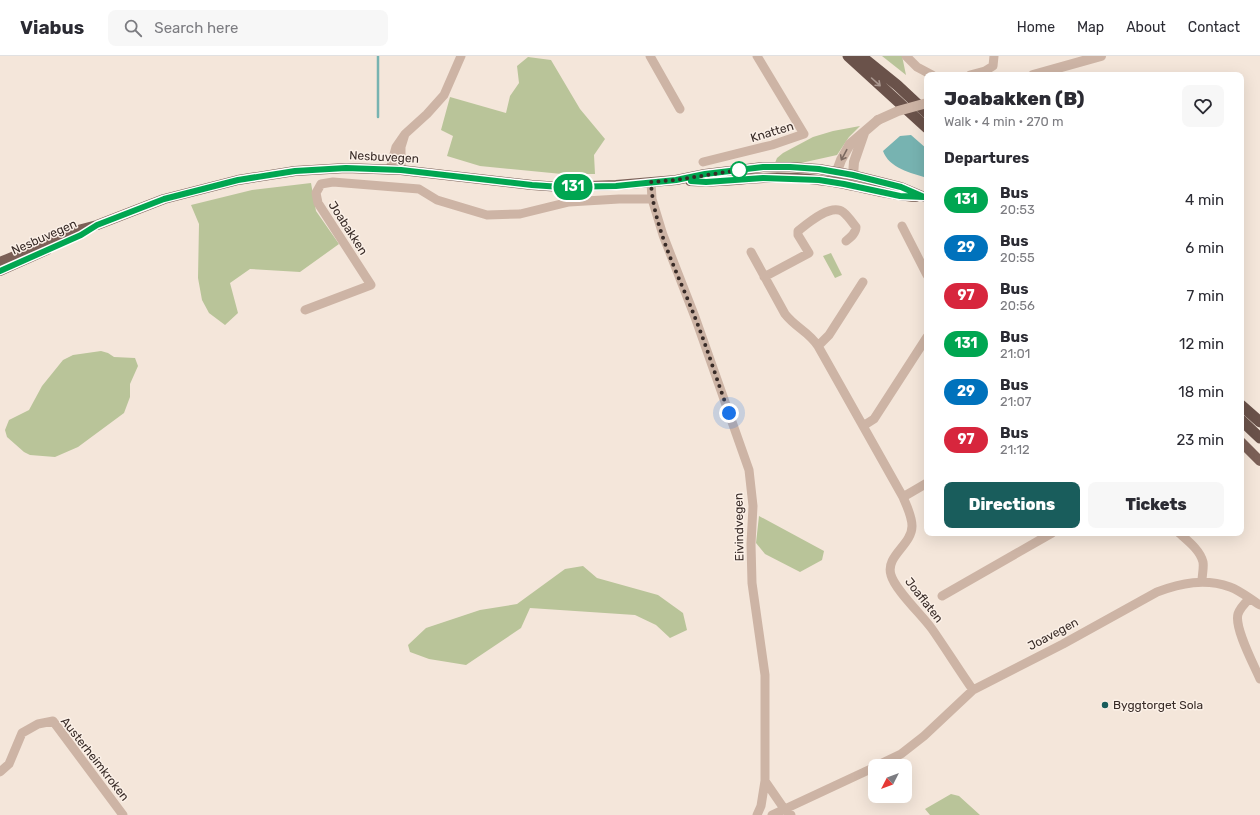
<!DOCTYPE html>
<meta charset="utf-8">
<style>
:root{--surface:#fff;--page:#f7f7f7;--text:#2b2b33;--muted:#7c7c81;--line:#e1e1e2;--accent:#195d5c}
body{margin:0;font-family:Rubik,sans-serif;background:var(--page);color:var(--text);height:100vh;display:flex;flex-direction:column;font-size:15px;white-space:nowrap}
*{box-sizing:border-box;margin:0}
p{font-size:13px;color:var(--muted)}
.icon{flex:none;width:22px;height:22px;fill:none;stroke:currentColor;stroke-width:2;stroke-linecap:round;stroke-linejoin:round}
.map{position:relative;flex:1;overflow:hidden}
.sheet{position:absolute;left:924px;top:16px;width:320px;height:464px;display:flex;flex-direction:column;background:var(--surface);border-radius:8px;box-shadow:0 4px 16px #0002}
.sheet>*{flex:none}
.badge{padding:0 8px;border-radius:13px;font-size:14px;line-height:26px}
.needle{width:26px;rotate:228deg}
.buttons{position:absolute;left:868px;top:703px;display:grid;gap:8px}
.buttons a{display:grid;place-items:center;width:44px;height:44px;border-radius:8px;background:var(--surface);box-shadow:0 4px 16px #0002;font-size:20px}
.you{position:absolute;width:20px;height:20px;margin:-10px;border:3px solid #fff;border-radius:50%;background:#1a73e8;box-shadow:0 0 0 6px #1a73e833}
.map>.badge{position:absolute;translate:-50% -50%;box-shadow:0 0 0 2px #fff}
h2{padding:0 20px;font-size:15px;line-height:36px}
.round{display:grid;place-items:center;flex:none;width:42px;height:42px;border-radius:8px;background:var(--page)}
.head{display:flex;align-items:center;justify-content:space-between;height:68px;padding:0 20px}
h1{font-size:19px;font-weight:800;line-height:30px}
.button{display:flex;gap:8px;margin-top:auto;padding:8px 20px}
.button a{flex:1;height:46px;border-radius:8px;background:var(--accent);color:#fff;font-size:16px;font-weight:800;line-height:46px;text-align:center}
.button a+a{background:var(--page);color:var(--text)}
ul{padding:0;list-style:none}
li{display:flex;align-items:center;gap:12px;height:48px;padding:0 20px}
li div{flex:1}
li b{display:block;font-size:15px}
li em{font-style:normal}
li .badge{min-width:44px;font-weight:700;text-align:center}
header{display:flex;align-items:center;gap:24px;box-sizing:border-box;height:56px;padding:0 20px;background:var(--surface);border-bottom:1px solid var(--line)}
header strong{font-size:19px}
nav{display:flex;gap:22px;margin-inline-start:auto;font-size:14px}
.search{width:280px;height:36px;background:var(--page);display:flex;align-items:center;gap:10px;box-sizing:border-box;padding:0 14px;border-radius:8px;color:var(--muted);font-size:15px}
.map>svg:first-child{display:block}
.green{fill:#b9c499}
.water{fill:#77b3b1}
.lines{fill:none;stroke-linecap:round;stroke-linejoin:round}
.stream{stroke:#77b3b1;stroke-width:2.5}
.minor{stroke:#cdb4a5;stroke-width:9}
.tertiary{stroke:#cdb4a5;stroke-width:10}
.primary{stroke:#7b6057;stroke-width:10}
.trunk{stroke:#6a524a;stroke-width:11}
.tertiary-bridge{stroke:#cdb4a5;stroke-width:10}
.oneway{stroke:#ab9991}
.oneway2{stroke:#7b6960}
.line-casing{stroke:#fff;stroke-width:9}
.line{stroke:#00a651;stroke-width:6}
.walk{stroke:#382b27;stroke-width:4;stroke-dasharray:0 7.2}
.stop-dot{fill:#fff;stroke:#00a651;stroke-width:2}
.poi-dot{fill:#195d5c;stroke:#fbf0e7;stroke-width:1.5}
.labels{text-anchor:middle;stroke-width:3;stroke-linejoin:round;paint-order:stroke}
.street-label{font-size:12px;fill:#382b27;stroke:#fbf0e7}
.poi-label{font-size:12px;fill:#382b27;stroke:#fbf0e7;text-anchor:start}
</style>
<header>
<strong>Viabus</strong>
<div class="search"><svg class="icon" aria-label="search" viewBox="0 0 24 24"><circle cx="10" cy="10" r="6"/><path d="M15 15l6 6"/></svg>Search here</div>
<nav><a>Home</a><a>Map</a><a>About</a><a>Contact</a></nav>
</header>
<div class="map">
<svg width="1260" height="759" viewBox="0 0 1260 759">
<rect width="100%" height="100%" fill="#f4e6da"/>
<path class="green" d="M882 0H902L906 19Z
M528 1 551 4 580 53 605 83 594 99 595 118H562L480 110 447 100 453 80 441 74 450 41 506 57 510 40 519 27 517 10Z
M860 70 849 81 837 99 801 107H775L777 102 783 97 813 81 833 75Z
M311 127 316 155 339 188 300 216 250 213 230 227 238 257 225 269 209 257 202 244 198 222 199 168 191 149 252 134Z
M831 197 842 219 835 222 823 200Z
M101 295 108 297 114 301 135 302 138 310 130 328V341L124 357 78 391 55 401 30 399 24 396 7 381 5 374 9 364 29 354 42 330 63 304 73 299Z
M759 460 824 495 822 504 800 516 765 498 756 487Z
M583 510 597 522 658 539 683 557 687 574 670 582 656 569 635 559 530 552 521 572 466 609 429 603 410 596 408 589 426 572 480 554 517 548 565 513Z
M951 738 959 740 980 759H930L925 753Z"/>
<path class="water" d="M911 79 927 93V122C911 117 889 112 883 95L900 80Z"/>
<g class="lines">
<path class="stream" d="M378 0V61"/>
<path class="minor" d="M650 0 680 53
M906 0 917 11 932 19
M970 19 985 15 993 10 994 0
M405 78 427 58 444 39 461 0
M703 106 772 89 804 78 757 0
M390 113 396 91 405 78 401 91V114
M651 126 652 143 663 179 695 261 749 414 753 450 751 488 752 527 765 619V725L761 750 757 759
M902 170 927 219
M751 196 785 258C796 272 808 275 818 290L903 441C907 451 912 460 912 470 912 489 885 500 891 519 895 534 922 559 932 573 946 593 959 614 973 634
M764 221 809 197 798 179V175C808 167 831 147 843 156 848 160 852 166 856 171 856 177 851 181 846 185
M305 254 371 229 318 147 316 137 321 128 333 126 419 133 437 144 487 159 520 158 569 146 619 143H652
M818 290 829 279 863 226
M863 370 874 363 927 281
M903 441 927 427
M1179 477C1188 485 1200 494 1203 506 1204 512 1202 519 1202 525
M942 540 1052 477
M1249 543C1245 547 1240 552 1238 558 1234 572 1254 609 1260 623
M876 710 901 698 924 680 973 634 1063 588 1157 536C1181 527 1205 522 1230 531 1241 535 1250 543 1260 549
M0 716 9 708 22 677 38 668 53 665 123 759
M765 725 785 754 791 759
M772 759 875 711"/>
<path class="tertiary" d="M1033 19 1101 0
M864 77 854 106 853 119 844 128 837 115 841 104 850 88 878 64"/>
<path class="primary" d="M690 125C715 127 739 123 763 122 781 121 800 122 818 124 851 127 883 139 916 141
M0 206 78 174 97 169 164 143 238 124 295 115 346 112 401 114 532 129 561 131 616 129 676 124 705 118 763 111H790L819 113 853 119 901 131 927 142
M0 215 47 194
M1241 386 1260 405"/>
<path class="trunk" d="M848 0 927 72
M861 0 897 29 927 57
M1241 349 1260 366
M1241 364 1260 382"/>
<path class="tertiary-bridge" d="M878 64 898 55 927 47"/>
</g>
<defs><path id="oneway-shaft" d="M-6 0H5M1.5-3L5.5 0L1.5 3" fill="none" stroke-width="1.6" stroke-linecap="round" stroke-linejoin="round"/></defs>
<use class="oneway" href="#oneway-shaft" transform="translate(876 26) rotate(42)"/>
<use class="oneway2" href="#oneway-shaft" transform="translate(844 99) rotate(118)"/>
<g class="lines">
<defs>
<path id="line" d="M0 215 81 179 97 169 164 143 238 124 295 115 346 112 401 114 532 129 561 131 616 130 676 124 705 118 763 111H790L819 113 853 119 901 131 924 141 900 140 844 128 819 124 763 122 706 126 691 125"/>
</defs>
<use href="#line" class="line-casing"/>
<use href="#line" class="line"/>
<path class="walk" d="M729 357C717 325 707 291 694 259 678 218 653 170 651 126L676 124 739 114"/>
</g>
<circle class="stop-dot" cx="739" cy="114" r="8"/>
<circle class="poi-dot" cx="1105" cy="649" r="4"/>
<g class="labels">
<g class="street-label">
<text transform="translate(772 76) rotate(-17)" y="4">Knatten</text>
<text transform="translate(384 101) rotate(3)" y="4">Nesbuvegen</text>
<text transform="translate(348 172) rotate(57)" y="4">Joabakken</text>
<text transform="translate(44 181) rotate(-24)" y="4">Nesbuvegen</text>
<text transform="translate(739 471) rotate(-91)" y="4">Eivindvegen</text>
<text transform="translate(924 544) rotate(52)" y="4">Joaflaten</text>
<text transform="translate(1053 578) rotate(-28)" y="4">Joavegen</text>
<text transform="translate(95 703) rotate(52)" y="4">Austerheimkroken</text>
</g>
<g class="poi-label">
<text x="1113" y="653">Byggtorget Sola</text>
</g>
</g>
</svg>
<div class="buttons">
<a><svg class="needle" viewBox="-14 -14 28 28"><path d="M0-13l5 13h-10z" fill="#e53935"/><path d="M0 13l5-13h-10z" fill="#7c7c81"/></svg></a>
</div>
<div class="you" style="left:729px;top:357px"></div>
<b class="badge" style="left:573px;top:131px;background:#00a651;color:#fff">131</b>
<section class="sheet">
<div class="head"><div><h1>Joabakken (B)</h1><p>Walk · 4 min · 270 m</p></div><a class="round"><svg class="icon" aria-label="heart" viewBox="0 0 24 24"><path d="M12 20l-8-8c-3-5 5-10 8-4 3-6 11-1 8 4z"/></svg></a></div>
<h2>Departures</h2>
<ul>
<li><span class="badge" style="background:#00a651;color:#fff">131</span><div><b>Bus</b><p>20:53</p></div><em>4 min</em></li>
<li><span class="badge" style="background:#0072bc;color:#fff">29</span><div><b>Bus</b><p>20:55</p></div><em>6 min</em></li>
<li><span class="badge" style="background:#d7263d;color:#fff">97</span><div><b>Bus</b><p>20:56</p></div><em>7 min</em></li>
<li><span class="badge" style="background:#00a651;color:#fff">131</span><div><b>Bus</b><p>21:01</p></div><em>12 min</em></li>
<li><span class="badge" style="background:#0072bc;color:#fff">29</span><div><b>Bus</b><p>21:07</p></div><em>18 min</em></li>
<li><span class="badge" style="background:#d7263d;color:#fff">97</span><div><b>Bus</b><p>21:12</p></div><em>23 min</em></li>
</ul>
<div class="button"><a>Directions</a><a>Tickets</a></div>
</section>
</div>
